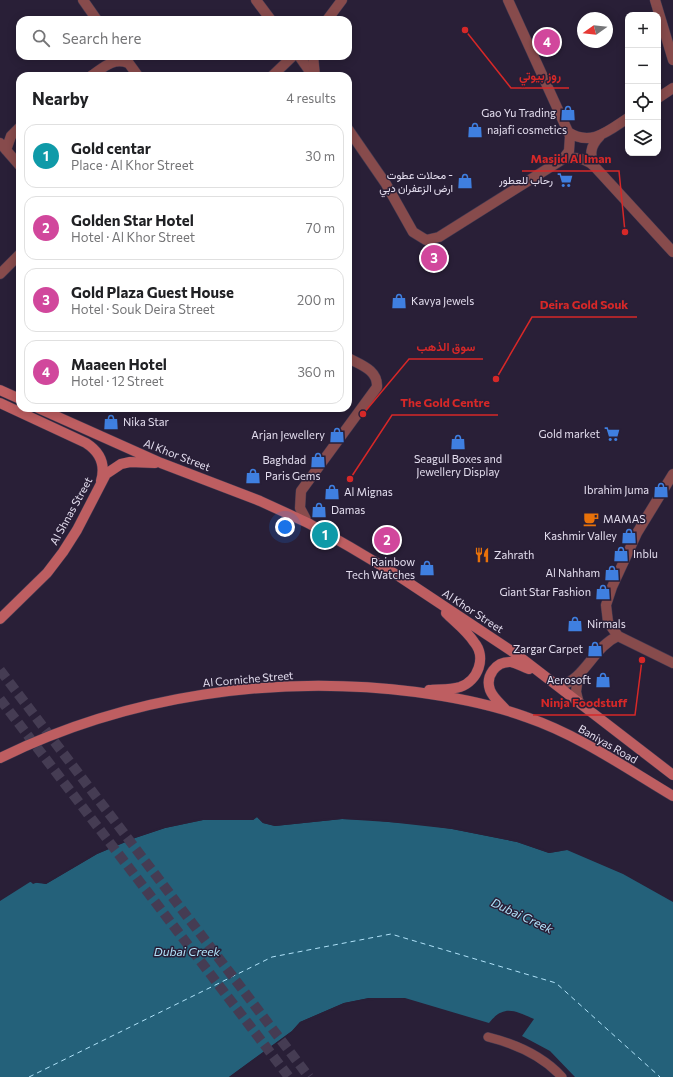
<!DOCTYPE html>
<meta charset="utf-8">
<style>
:root{--surface:#fff;--page:#f6f6f6;--text:#202124;--muted:#757577;--line:#e0e0e0;--accent:#7c3aed}
body{margin:0;font-family:Commissioner,Vazirmatn,sans-serif;background:var(--page);color:var(--text)}
.controls{position:absolute;right:12px;top:12px;display:grid;overflow:hidden;border-radius:8px;box-shadow:0 2px 10px #0003}
.controls button{width:36px;height:36px;display:grid;place-items:center;padding:0;border:0;border-bottom:1px solid var(--line);background:var(--surface);color:var(--text);font:20px sans-serif}
.compass{position:absolute;left:577px;top:12px;width:36px;height:36px;border-radius:50%;background:var(--surface);box-shadow:0 2px 10px #0003;rotate:255deg}
.you{position:absolute;left:285px;top:527px;width:14px;height:14px;margin:-10px;border:3px solid #fff;border-radius:50%;background:#1a73e8;box-shadow:0 0 0 6px #1a73e833}
.badge{display:grid;place-items:center;width:26px;height:26px;border-radius:50%;background:var(--accent);color:#fff;font-size:13px;font-weight:700}
.pin{position:absolute;translate:-50% -50%;border:2px solid #fff;box-shadow:0 1px 4px #0006}
.list{margin:0;padding:0;list-style:none}
h2{display:flex;justify-content:space-between;align-items:center;height:52px;margin:0;padding:0 16px;font-size:17px}
h2 small{font-size:13px;font-weight:400;color:var(--muted)}
.list li{display:grid;grid-template-columns:26px 1fr auto;gap:12px;align-items:center;box-sizing:border-box;height:64px;margin:0 8px 8px;padding:0 8px;border:1px solid var(--line);border-radius:12px}
.list b{display:block;font-size:15px;white-space:nowrap}
.list p{margin:0;font-size:13px;white-space:nowrap;color:var(--muted)}
.list em{font-size:13px;font-style:normal;color:var(--muted)}
.icon{flex:none;width:22px;height:22px;fill:none;stroke:currentColor;stroke-width:2;stroke-linecap:round;stroke-linejoin:round}
.map{position:relative;flex:none;width:673px;height:1077px;overflow:hidden}
.search{position:absolute;background:var(--surface);box-shadow:0 2px 10px #0003;left:16px;top:16px;width:336px;height:44px;display:flex;align-items:center;gap:10px;box-sizing:border-box;padding:0 14px;border-radius:12px;color:var(--muted);font-size:15px}
.panel{position:absolute;background:var(--surface);box-shadow:0 2px 10px #0003;left:16px;top:72px;width:336px;height:340px;border-radius:12px}
.map>svg:first-child{display:block}
.water{fill:#24617a}
.pier{fill:#291f37}
.lines{fill:none;stroke-linecap:round;stroke-linejoin:round}
.ferry{stroke:#b0e2f9;stroke-width:1;stroke-dasharray:5 4;stroke-linecap:butt}
.primary-tunnel{stroke:#453c53;stroke-width:10;stroke-dasharray:10 5;stroke-linecap:butt}
.pedestrian-casing{stroke:#433a51;stroke-width:10}
.minor-casing{stroke:#433a51;stroke-width:11}
.tertiary-casing{stroke:#433a51;stroke-width:11}
.secondary-casing{stroke:#433a51;stroke-width:11}
.pedestrian{stroke:#874b4c;stroke-width:9}
.minor{stroke:#874b4c;stroke-width:10}
.tertiary{stroke:#874b4c;stroke-width:10}
.secondary{stroke:#be5e61;stroke-width:10}
.labels{text-anchor:middle;stroke-width:3;stroke-linejoin:round;paint-order:stroke}
.poi-label{font-size:11px;fill:#e4deef;stroke:#291f37;text-anchor:end}
.street-label{font-size:11px;fill:#e4deef;stroke:#291f37}
.water-label{font-size:12px;font-style:italic;fill:#b0e2f9;stroke:#291f37}
.leader{fill:none;stroke:#d62828;stroke-width:1.5}
.callout-dot{fill:#d62828;stroke:#291f37;stroke-width:1.5}
.callout-label{font-size:12px;text-anchor:middle;font-weight:bold;fill:#d62828;stroke:#291f37;stroke-width:3;stroke-linejoin:round;paint-order:stroke}
</style>
<div class="map">
<svg width="673" height="1077" viewBox="0 0 673 1077">
<rect width="100%" height="100%" fill="#291f37"/>
<path class="water" d="M257 817 263 823 275 826 342 819 419 824 452 829 517 842 549 853 567 850 623 874 673 902V1077H575L550 1051 522 1036 534 1019C515 1011 504 1004 489 1023L405 998H369L344 1003 300 1022 292 1031 229 1077H0V901L30 882 46 884 97 854 135 838 165 828 203 820H253Z"/>
<path class="pier" d="M258 815 264 821 275 824 342 817 419 822 452 827 517 840 549 851 567 850 549 853 517 842 452 829 371 820 342 819 275 826 263 823 257 817 253 820H203L165 828 135 838 97 854 46 884 38 882 33 884 29 880 46 882 97 852 134 836 164 826 203 818H252Z
M369 998H405L359 1001 345 1005 301 1024 293 1032 232 1077H229L292 1031 300 1022 344 1003Z"/>
<g class="lines">
<path class="ferry" d="M29 1077 272 957 391 934 556 983 660 1077"/>
<path class="primary-tunnel" d="M0 670 309 1077
M0 699 289 1077"/>
<defs>
<path id="pedestrian" d="M488 1037C516 1044 542 1055 562 1077"/>
<path id="minor" d="M83 0 97 20
M508 0 570 136 569 151 563 159
M655 0 673 60
M299 56 313 76
M125 58 138 76
M91 76C103 68 113 57 128 63
M658 98 673 88
M348 129 386 184 413 232 426 240 439 237 563 159C576 156 586 158 595 167
M568 132C591 147 608 131 628 118
M600 136C590 146 589 155 595 167L673 252
M0 143 20 166
M6 150 11 136 20 127
M673 474 637 533 612 587 606 605 608 622 618 636 673 663
M308 523 300 508 301 491 377 387C378 370 361 365 348 358
M559 686C585 680 593 647 618 636
M578 700 576 692 578 676"/>
<path id="tertiary" d="M256 0 271 20
M327 20 342 0
M313 56 315 76
M272 76 293 56
M0 274 20 254"/>
<path id="secondary" d="M0 390 20 399
M0 403 86 443C100 452 106 464 101 481
M38 408 161 463 260 501 308 523 350 547 397 575 516 654 673 775
M0 619 47 573 63 552 77 530 106 474 121 464 130 462 155 463
M429 690C438 689 450 690 460 687 478 681 487 657 474 642 467 631 455 622 446 613
M506 710C501 704 493 698 490 690 485 676 496 661 511 662 517 663 523 667 529 669
M0 758C128 695 275 674 416 692 453 697 491 704 526 717 579 735 626 768 673 796"/>
</defs>
<use href="#pedestrian" class="pedestrian-casing"/>
<use href="#minor" class="minor-casing"/>
<use href="#tertiary" class="tertiary-casing"/>
<use href="#secondary" class="secondary-casing"/>
<use href="#pedestrian" class="pedestrian"/>
<use href="#minor" class="minor"/>
<use href="#tertiary" class="tertiary"/>
<use href="#secondary" class="secondary"/>
</g>
<defs>
<symbol id="shop-bare" viewBox="-9 -9 18 18"><path d="M-5-2.5h2.3a2.7 3.5 0 0 1 5.4 0H5L5.5 6h-11ZM-1.5-2.5h3a1.5 2.3 0 0 0-3 0Z" fill="#3f7fe0" stroke="#291f37" stroke-width="2.5" paint-order="stroke"/></symbol>
<symbol id="supermarket-bare" viewBox="-9 -9 18 18"><path d="M-6-5.5h2.5l.6 2H6L4.5 2H-2.5L-4.4-4H-6ZM-1.5 3.2a1.3 1.3 0 1 0 .1 0ZM3 3.2a1.3 1.3 0 1 0 .1 0Z" fill="#3f7fe0" stroke="#291f37" stroke-width="2.5" paint-order="stroke"/></symbol>
<symbol id="cafe-bare" viewBox="-9 -9 18 18"><path d="M-5.5-4.5H6V0H3Q3 3.5 0 3.5H-2.5Q-5.5 3.5-5.5 0ZM3-3.2v2h1.7v-2ZM-6 4.5H4V6H-6Z" fill="#e8710a" stroke="#291f37" stroke-width="2.5" paint-order="stroke"/></symbol>
<symbol id="restaurant-bare" viewBox="-9 -9 18 18"><path d="M-5-6h1v4h1v-4h1v4h1v-4h1v5L-1.5 .5V6h-2V.5L-5-1ZM5-6V6H3V1.5H1.5Q1.5-4 5-6Z" fill="#e8710a" stroke="#291f37" stroke-width="2.5" paint-order="stroke"/></symbol>
</defs>
<g fill-rule="evenodd">
<use href="#shop-bare" x="557" y="102" width="22" height="22"/>
<use href="#shop-bare" x="464" y="119" width="22" height="22"/>
<use href="#supermarket-bare" x="554" y="169" width="22" height="22"/>
<use href="#shop-bare" x="454" y="170" width="22" height="22"/>
<use href="#shop-bare" x="388" y="290" width="22" height="22"/>
<use href="#shop-bare" x="100" y="411" width="22" height="22"/>
<use href="#supermarket-bare" x="601" y="423" width="22" height="22"/>
<use href="#shop-bare" x="326" y="424" width="22" height="22"/>
<use href="#shop-bare" x="447" y="431" width="22" height="22"/>
<use href="#shop-bare" x="307" y="449" width="22" height="22"/>
<use href="#shop-bare" x="242" y="465" width="22" height="22"/>
<use href="#shop-bare" x="650" y="479" width="22" height="22"/>
<use href="#shop-bare" x="321" y="481" width="22" height="22"/>
<use href="#shop-bare" x="308" y="499" width="22" height="22"/>
<use href="#cafe-bare" x="580" y="508" width="22" height="22"/>
<use href="#shop-bare" x="618" y="525" width="22" height="22"/>
<use href="#shop-bare" x="610" y="543" width="22" height="22"/>
<use href="#restaurant-bare" x="471" y="544" width="22" height="22"/>
<use href="#shop-bare" x="416" y="557" width="22" height="22"/>
<use href="#shop-bare" x="601" y="562" width="22" height="22"/>
<use href="#shop-bare" x="592" y="581" width="22" height="22"/>
<use href="#shop-bare" x="564" y="613" width="22" height="22"/>
<use href="#shop-bare" x="584" y="638" width="22" height="22"/>
<use href="#shop-bare" x="592" y="669" width="22" height="22"/>
</g>
<g class="labels">
<g class="poi-label">
<text x="556" y="117">Gao Yu Trading</text>
<text x="487" y="134" text-anchor="start">najafi cosmetics</text>
<text x="453" y="179">محلات عطوت -<tspan x="453" dy="13">ارض الزعفران دبي</tspan></text>
<text x="553" y="184">رحاب للعطور</text>
<text x="411" y="305" text-anchor="start">Kavya Jewels</text>
<text x="123" y="426" text-anchor="start">Nika Star</text>
<text x="600" y="438">Gold market</text>
<text x="325" y="439">Arjan Jewellery</text>
<text x="458" y="463" text-anchor="middle">Seagull Boxes and<tspan x="458" dy="13">Jewellery Display</tspan></text>
<text x="306" y="464">Baghdad</text>
<text x="265" y="480" text-anchor="start">Paris Gems</text>
<text x="649" y="494">Ibrahim Juma</text>
<text x="344" y="496" text-anchor="start">Al Mignas</text>
<text x="331" y="514" text-anchor="start">Damas</text>
<text x="603" y="523" text-anchor="start">MAMAS</text>
<text x="617" y="540">Kashmir Valley</text>
<text x="633" y="558" text-anchor="start">Inblu</text>
<text x="494" y="559" text-anchor="start">Zahrath</text>
<text x="415" y="566">Rainbow<tspan x="415" dy="13">Tech Watches</tspan></text>
<text x="600" y="577">Al Nahham</text>
<text x="591" y="596">Giant Star Fashion</text>
<text x="587" y="628" text-anchor="start">Nirmals</text>
<text x="583" y="653">Zargar Carpet</text>
<text x="591" y="684">Aerosoft</text>
</g>
<g class="street-label">
<text transform="translate(177 455) rotate(21)" y="4">Al Khor Street</text>
<text transform="translate(71 511) rotate(-61)" y="4">Al Shnas Street</text>
<text transform="translate(473 611) rotate(33)" y="4">Al Khor Street</text>
<text transform="translate(248 679) rotate(-5)" y="4">Al Corniche Street</text>
<text transform="translate(608 744) rotate(30)" y="4">Baniyas Road</text>
</g>
<g class="water-label">
<text transform="translate(522 916) rotate(25)" y="4">Dubai Creek</text>
<text x="187" y="956">Dubai Creek</text>
</g>
</g>
<path class="leader" d="M465 30L511 88H569M625 232L619 171H522M496 379L532 317H637M363 414L409 359H483M350 479L392 415H498M642 660L635 715H533"/>
<g class="callout-dot">
<circle cx="465" cy="30" r="4"/>
<circle cx="625" cy="232" r="4"/>
<circle cx="496" cy="379" r="4"/>
<circle cx="363" cy="414" r="4"/>
<circle cx="350" cy="479" r="4"/>
<circle cx="642" cy="660" r="4"/>
</g>
<g class="callout-label">
<text x="540" y="80">روز بيوتي</text>
<text x="571" y="163">Masjid Al Iman</text>
<text x="584" y="309">Deira Gold Souk</text>
<text x="446" y="351">سوق الذهب</text>
<text x="445" y="407">The Gold Centre</text>
<text x="584" y="707">Ninja Foodstuff</text>
</g>
</svg>
<div class="controls">
<button>+</button>
<button>−</button>
<button><svg class="icon" aria-label="locate" viewBox="0 0 24 24"><circle cx="12" cy="12" r="6"/><path d="M12 2v4M12 18v4M2 12h4M18 12h4"/></svg></button>
<button><svg class="icon" aria-label="layers" viewBox="0 0 24 24"><path d="M12 4l9 5-9 5-9-5zM3 14l9 5 9-5"/></svg></button>
</div>
<svg class="compass" viewBox="-18 -18 36 36"><path d="M0-13l5 13h-10z" fill="#e53935"/><path d="M0 13l5-13h-10z" fill="#757577"/></svg>
<div class="you"></div>
<div class="pin badge" style="left:325px;top:535px;background:#0f9aa8">1</div>
<div class="pin badge" style="left:387px;top:540px;background:#d1479c">2</div>
<div class="pin badge" style="left:434px;top:258px;background:#d1479c">3</div>
<div class="pin badge" style="left:547px;top:42px;background:#d1479c">4</div>
<div class="search"><svg class="icon" aria-label="search" viewBox="0 0 24 24"><circle cx="10" cy="10" r="6"/><path d="M15 15l6 6"/></svg>Search here</div>
<section class="panel">
<h2>Nearby<small>4 results</small></h2>
<ul class="list">
<li><span class="badge" style="background:#0f9aa8">1</span><div><b>Gold centar</b><p>Place · Al Khor Street</p></div><em>30 m</em></li>
<li><span class="badge" style="background:#d1479c">2</span><div><b>Golden Star Hotel</b><p>Hotel · Al Khor Street</p></div><em>70 m</em></li>
<li><span class="badge" style="background:#d1479c">3</span><div><b>Gold Plaza Guest House</b><p>Hotel · Souk Deira Street</p></div><em>200 m</em></li>
<li><span class="badge" style="background:#d1479c">4</span><div><b>Maaeen Hotel</b><p>Hotel · 12 Street</p></div><em>360 m</em></li>
</ul>
</section>
</div>
